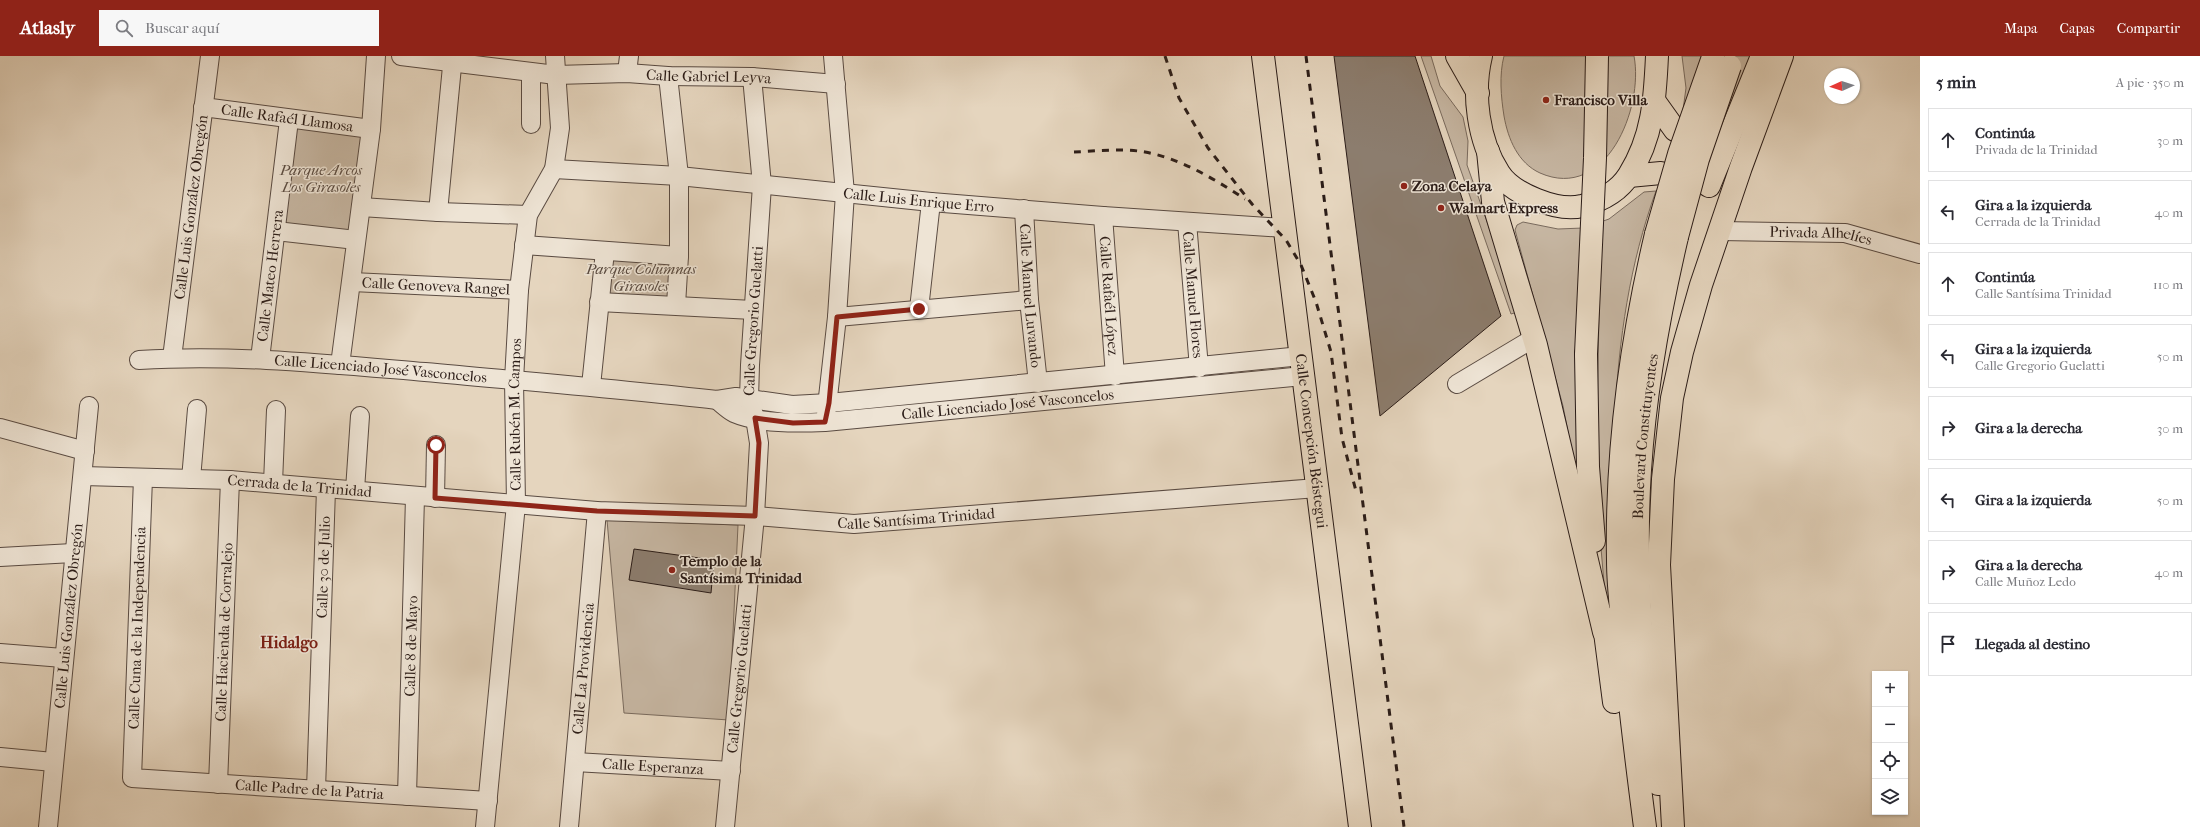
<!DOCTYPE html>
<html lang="es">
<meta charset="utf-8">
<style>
:root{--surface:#fff;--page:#f7f7f7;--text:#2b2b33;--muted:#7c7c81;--line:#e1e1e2;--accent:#8f2418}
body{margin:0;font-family:"IM FELL French Canon",serif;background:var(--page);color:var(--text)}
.controls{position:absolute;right:12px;bottom:12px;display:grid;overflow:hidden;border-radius:0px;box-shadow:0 1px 3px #0004}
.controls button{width:36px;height:36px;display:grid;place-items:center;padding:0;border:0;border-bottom:1px solid var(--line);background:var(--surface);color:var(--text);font:20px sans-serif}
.compass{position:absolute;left:1824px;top:12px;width:36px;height:36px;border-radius:50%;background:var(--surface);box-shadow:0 1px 3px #0004;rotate:267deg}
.stop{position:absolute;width:12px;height:12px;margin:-9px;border:3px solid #8f2418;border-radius:50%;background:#fff}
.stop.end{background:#8f2418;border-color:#fff;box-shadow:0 1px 4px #0008}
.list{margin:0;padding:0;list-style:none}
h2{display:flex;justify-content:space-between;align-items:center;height:52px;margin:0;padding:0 16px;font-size:17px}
h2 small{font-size:13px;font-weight:400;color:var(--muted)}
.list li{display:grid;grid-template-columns:26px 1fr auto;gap:12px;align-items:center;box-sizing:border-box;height:64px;margin:0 8px 8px;padding:0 8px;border:1px solid var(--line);border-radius:0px}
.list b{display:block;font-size:15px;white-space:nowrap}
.list p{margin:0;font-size:13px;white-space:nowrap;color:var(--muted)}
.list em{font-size:13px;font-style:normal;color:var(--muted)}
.icon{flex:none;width:22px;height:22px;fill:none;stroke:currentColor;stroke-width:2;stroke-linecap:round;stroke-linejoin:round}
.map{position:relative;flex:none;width:1920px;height:771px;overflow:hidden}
header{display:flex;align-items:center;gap:24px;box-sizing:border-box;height:56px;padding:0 20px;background:var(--accent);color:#fff}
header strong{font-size:19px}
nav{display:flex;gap:22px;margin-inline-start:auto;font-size:14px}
.search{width:280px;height:36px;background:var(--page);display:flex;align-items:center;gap:10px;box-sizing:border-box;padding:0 14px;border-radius:0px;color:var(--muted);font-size:15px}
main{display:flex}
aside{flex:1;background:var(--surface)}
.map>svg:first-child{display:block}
.green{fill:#c6b6a2;stroke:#796a5d}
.building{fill:#8c7d6e;stroke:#2c1d18}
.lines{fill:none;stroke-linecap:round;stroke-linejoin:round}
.minor-casing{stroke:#5a4b42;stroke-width:20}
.major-casing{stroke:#2c1d18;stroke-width:24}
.highway-casing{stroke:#2c1d18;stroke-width:24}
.minor{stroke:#eee4d5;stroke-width:18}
.major{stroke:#e5d5be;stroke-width:22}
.highway{stroke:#e5d5be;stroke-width:22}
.rail{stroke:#2c1d18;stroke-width:3;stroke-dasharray:7 7;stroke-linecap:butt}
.highway-bridge-casing{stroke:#2c1d18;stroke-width:24;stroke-linecap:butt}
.highway-bridge{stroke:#e5d5be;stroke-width:22}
.route{stroke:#8f2418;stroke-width:5}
.poi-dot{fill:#8f2418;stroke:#eee4d5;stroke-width:1.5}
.labels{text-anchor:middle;stroke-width:3;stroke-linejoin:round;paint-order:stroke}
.street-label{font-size:15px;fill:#2c1d18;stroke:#eee4d5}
.poi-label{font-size:15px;font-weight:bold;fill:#2c1d18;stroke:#eee4d5;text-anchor:start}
.park-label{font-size:15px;font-style:italic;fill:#5a4b41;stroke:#eee4d5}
.quarter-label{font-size:17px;font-weight:bold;fill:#7a1f14;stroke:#eee4d5}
</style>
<header>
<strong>Atlasly</strong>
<div class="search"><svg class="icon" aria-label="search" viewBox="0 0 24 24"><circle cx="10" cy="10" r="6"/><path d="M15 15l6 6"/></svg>Buscar aquí</div>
<nav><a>Mapa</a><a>Capas</a><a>Compartir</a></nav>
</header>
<main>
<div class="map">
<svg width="1920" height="771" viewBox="0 0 1920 771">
<rect width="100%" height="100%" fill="#e5d5be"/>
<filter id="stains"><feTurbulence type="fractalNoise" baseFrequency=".005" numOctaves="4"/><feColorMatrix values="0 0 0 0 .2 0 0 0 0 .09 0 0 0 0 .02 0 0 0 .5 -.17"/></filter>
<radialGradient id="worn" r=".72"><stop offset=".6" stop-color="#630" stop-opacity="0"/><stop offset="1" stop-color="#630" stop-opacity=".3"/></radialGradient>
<path class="green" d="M1421 0H1431L1440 30 1463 61 1468 85 1467 109 1497 194 1521 255 1511 258Z
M1504 0H1634C1644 52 1606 146 1540 117 1518 107 1508 83 1504 60 1501 41 1499 19 1504 0Z
M1682 0H1752L1725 72 1683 54 1686 32Z
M292 65 364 76 351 180 278 172Z
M1656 135C1603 281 1613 438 1615 590L1604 527 1596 434 1599 256 1581 443 1563 350 1515 174 1517 169 1523 166 1558 173 1583 172 1609 163 1644 136Z
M609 198 677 203 675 244 601 241Z
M607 464 738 469 729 664 624 657Z"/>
<path class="building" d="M1334 0H1415L1501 260 1380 360Z
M634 493 714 504 711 537 629 524Z"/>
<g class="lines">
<defs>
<g id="minor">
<path id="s1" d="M401 0 556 19 627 17 668 20 752 21 836 28"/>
<path d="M627 17 629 0"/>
<path d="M668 20 679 120V200L676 249"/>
<path id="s2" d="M203 51 371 73"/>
<path d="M531 68V17"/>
<path id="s3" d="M554 113 679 120 931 146 1103 160 1284 172"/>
<path d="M361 151 438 156 528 159"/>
<path id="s4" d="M1024 153 1029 244 1038 327"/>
<path d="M438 156 453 0"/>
<path id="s5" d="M1103 160 1115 320"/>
<path id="s6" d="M1187 166 1199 312"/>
<path d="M276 175 356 184"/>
<path id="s7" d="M1720 175 1845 177 1920 198"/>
<path d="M524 189 679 200"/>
<path id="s8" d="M352 226 519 234"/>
<path d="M599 246 753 254"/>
<path d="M919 253 931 146"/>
<path d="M837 261 1029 244"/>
<path id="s9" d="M172 302 210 0"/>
<path id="s10" d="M260 303 289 64"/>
<path id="s11" d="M139 304C234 298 330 308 425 316 522 325 619 333 717 344L736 341 792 349 829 347 1301 300"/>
<path d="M340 309 371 73 376 0"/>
<path d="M1457 328 1534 282"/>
<path d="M591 330 605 195"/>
<path id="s12" d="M717 344C722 348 728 354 734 357 759 368 798 367 825 366L1303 320"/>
<path d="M826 359 837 261 845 137 833 0"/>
<path d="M0 372 85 395"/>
<path id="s13" d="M83 420 230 424 597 455 755 460 854 468 1317 432"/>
<path id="s14" d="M143 422 132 722 488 745"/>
<path d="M191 423 197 353"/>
<path d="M273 427 276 354"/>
<path d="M355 434 360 360"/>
<path d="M435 442 436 389"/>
<path d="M0 501 73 497"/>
<path d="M0 597 63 602"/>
<path d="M0 701 53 706"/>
<path id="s15" d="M575 706 731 715"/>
<path id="s16" d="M218 728 230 424"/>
<path id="s17" d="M316 734 326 433"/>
<path id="s18" d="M407 740 415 441"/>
<path id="s19" d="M48 771 89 350"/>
<path id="s20" d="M485 771 516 448 514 324 519 234 528 159 554 113 560 72 555 0"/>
<path id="s21" d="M569 771 597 455"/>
<path id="s22" d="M725 771 755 460 759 387 755 362 749 343 750 309 762 129 752 21"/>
</g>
<g id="major">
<path id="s23" d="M1263 0 1360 771"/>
<path d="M1457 0 1478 37"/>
<path d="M1481 0C1472 37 1478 85 1499 117 1512 138 1558 156 1582 150 1600 145 1619 135 1629 119 1653 81 1655 43 1657 0"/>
</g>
<g id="highway">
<path d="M1655 46 1675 74 1702 89"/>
<path d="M1488 95 1493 146 1536 289 1604 576"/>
<path d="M1629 120 1661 117 1690 125"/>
<path d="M1709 130 1762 0"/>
<path d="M1586 298 1588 411 1594 485"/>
<path d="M1603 561 1614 646"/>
<path id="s24" d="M1658 728C1644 625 1633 519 1640 414 1645 335 1659 258 1677 181"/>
<path d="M1645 771C1636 702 1627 633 1622 564 1620 544 1618 524 1618 504 1616 394 1631 284 1656 178"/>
<path d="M1673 771 1659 509 1663 423 1672 342 1682 296 1701 229 1741 111 1782 0"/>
</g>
</defs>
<use href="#minor" class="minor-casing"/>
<use href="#major" class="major-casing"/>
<use href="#highway" class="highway-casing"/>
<use href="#minor" class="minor"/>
<use href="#major" class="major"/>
<use href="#highway" class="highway"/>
<path class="rail" d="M1165 0 1179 42 1208 92 1252 148 1286 184 1301 209 1316 246 1331 296 1342 382 1357 439
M1306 0 1404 771
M1074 96C1096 95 1123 92 1145 96 1182 103 1214 123 1245 143"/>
<defs>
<path id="highway-bridge" d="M1656 178 1679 98 1713 1
M1677 181 1698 103 1730 10
M1586 298 1595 102 1597 0"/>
</defs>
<use href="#highway-bridge" class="highway-bridge-casing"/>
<use href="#highway-bridge" class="highway-bridge"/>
</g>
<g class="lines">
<path class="route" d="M436 389 435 442 597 455 755 460 759 387 755 362 793 367 825 366 829 347 837 261 919 253"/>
</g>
<g class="poi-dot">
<circle cx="1546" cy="44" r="4"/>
<circle cx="1404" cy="130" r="4"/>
<circle cx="1441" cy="152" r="4"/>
<circle cx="672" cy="514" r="4"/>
</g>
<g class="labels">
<g class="street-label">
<text dy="5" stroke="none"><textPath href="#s1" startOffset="309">Calle Gabriel Leyva</textPath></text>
<text dy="5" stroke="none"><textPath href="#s2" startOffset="85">Calle Rafaél Llamosa</textPath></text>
<text dy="5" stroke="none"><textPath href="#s3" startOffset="366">Calle Luis Enrique Erro</textPath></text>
<text dy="5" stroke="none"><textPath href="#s9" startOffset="152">Calle Luis González Obregón</textPath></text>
<text dy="5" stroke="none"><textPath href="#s7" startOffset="101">Privada Alhelíes</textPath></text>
<text dy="5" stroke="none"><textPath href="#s10" startOffset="84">Calle Mateo Herrera</textPath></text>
<text dy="5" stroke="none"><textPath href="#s8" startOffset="84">Calle Genoveva Rangel</textPath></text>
<text dy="5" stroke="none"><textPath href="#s6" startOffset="73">Calle Manuel Flores</textPath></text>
<text dy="5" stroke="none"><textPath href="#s4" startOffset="87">Calle Manuel Luvando</textPath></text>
<text dy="5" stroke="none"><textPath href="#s5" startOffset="80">Calle Rafaél López</textPath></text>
<text dy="5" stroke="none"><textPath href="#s22" startOffset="509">Calle Gregorio Guelatti</textPath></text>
<text dy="5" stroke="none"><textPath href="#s11" startOffset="242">Calle Licenciado José Vasconcelos</textPath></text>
<text dy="5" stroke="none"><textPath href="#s12" startOffset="297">Calle Licenciado José Vasconcelos</textPath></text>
<text dy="5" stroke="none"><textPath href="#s20" startOffset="414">Calle Rubén M. Campos</textPath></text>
<text dy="5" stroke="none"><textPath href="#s24" startOffset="349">Boulevard Constituyentes</textPath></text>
<text dy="5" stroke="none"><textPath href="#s23" startOffset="388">Calle Concepción Béistegui</textPath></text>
<text dy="5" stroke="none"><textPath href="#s13" startOffset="217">Cerrada de la Trinidad</textPath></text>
<text dy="5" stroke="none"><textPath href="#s13" startOffset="835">Calle Santísima Trinidad</textPath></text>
<text dy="5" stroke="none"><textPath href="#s17" startOffset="223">Calle 30 de Julio</textPath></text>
<text dy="5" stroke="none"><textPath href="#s19" startOffset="212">Calle Luis González Obregón</textPath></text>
<text transform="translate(137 572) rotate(-88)" y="5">Calle Cuna de la Independencia</text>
<text dy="5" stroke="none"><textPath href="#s16" startOffset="152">Calle Hacienda de Corralejo</textPath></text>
<text dy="5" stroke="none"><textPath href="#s18" startOffset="150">Calle 8 de Mayo</textPath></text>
<text dy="5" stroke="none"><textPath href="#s21" startOffset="159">Calle La Providencia</textPath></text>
<text dy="5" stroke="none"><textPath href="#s22" startOffset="149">Calle Gregorio Guelatti</textPath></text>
<text dy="5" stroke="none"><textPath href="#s15" startOffset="78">Calle Esperanza</textPath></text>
<text dy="5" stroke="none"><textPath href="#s14" startOffset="478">Calle Padre de la Patria</textPath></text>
</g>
<g class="poi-label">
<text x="1554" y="49">Francisco Villa</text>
<text x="1412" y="135">Zona Celaya</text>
<text x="1449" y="157">Walmart Express</text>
<text x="680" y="510">Templo de la<tspan x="680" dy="17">Santísima Trinidad</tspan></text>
</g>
<g class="park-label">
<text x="321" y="119">Parque Arcos<tspan x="321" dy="17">Los Girasoles</tspan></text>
<text x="641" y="218">Parque Columnas<tspan x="641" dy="17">Girasoles</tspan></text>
</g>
<g class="quarter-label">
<text x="289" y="592">Hidalgo</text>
</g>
</g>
<rect width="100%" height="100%" filter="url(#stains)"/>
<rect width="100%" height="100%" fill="url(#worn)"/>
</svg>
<div class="controls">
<button>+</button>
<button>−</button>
<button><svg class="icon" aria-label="locate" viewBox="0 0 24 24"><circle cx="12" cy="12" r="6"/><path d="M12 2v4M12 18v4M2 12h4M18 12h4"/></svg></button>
<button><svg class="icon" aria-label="layers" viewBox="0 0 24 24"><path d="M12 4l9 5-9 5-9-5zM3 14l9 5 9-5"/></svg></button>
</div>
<svg class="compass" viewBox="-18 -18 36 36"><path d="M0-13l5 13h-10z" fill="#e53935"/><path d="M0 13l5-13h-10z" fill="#7c7c81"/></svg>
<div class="stop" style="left:436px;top:389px"></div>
<div class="stop end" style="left:919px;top:253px"></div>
</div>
<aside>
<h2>5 min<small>A pie · 350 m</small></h2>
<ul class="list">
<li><svg class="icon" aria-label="ahead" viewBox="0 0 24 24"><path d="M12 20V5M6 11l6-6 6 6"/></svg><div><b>Continúa</b><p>Privada de la Trinidad</p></div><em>30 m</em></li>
<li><svg class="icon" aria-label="left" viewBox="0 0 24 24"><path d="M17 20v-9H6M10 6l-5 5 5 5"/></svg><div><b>Gira a la izquierda</b><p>Cerrada de la Trinidad</p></div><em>40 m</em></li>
<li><svg class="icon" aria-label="ahead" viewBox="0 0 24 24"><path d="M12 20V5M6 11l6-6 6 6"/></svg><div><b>Continúa</b><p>Calle Santísima Trinidad</p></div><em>110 m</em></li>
<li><svg class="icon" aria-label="left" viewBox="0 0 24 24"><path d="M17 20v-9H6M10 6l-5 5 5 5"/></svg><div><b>Gira a la izquierda</b><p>Calle Gregorio Guelatti</p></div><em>50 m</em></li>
<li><svg class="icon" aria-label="right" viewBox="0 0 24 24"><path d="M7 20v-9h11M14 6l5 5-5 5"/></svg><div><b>Gira a la derecha</b></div><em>30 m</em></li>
<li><svg class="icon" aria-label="left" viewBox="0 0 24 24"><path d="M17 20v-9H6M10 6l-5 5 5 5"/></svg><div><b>Gira a la izquierda</b></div><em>50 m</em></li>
<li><svg class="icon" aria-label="right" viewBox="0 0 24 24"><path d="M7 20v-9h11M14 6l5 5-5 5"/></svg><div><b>Gira a la derecha</b><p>Calle Muñoz Ledo</p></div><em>40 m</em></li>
<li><svg class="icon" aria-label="arrive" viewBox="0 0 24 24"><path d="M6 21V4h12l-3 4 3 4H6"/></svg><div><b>Llegada al destino</b></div></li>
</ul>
</aside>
</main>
